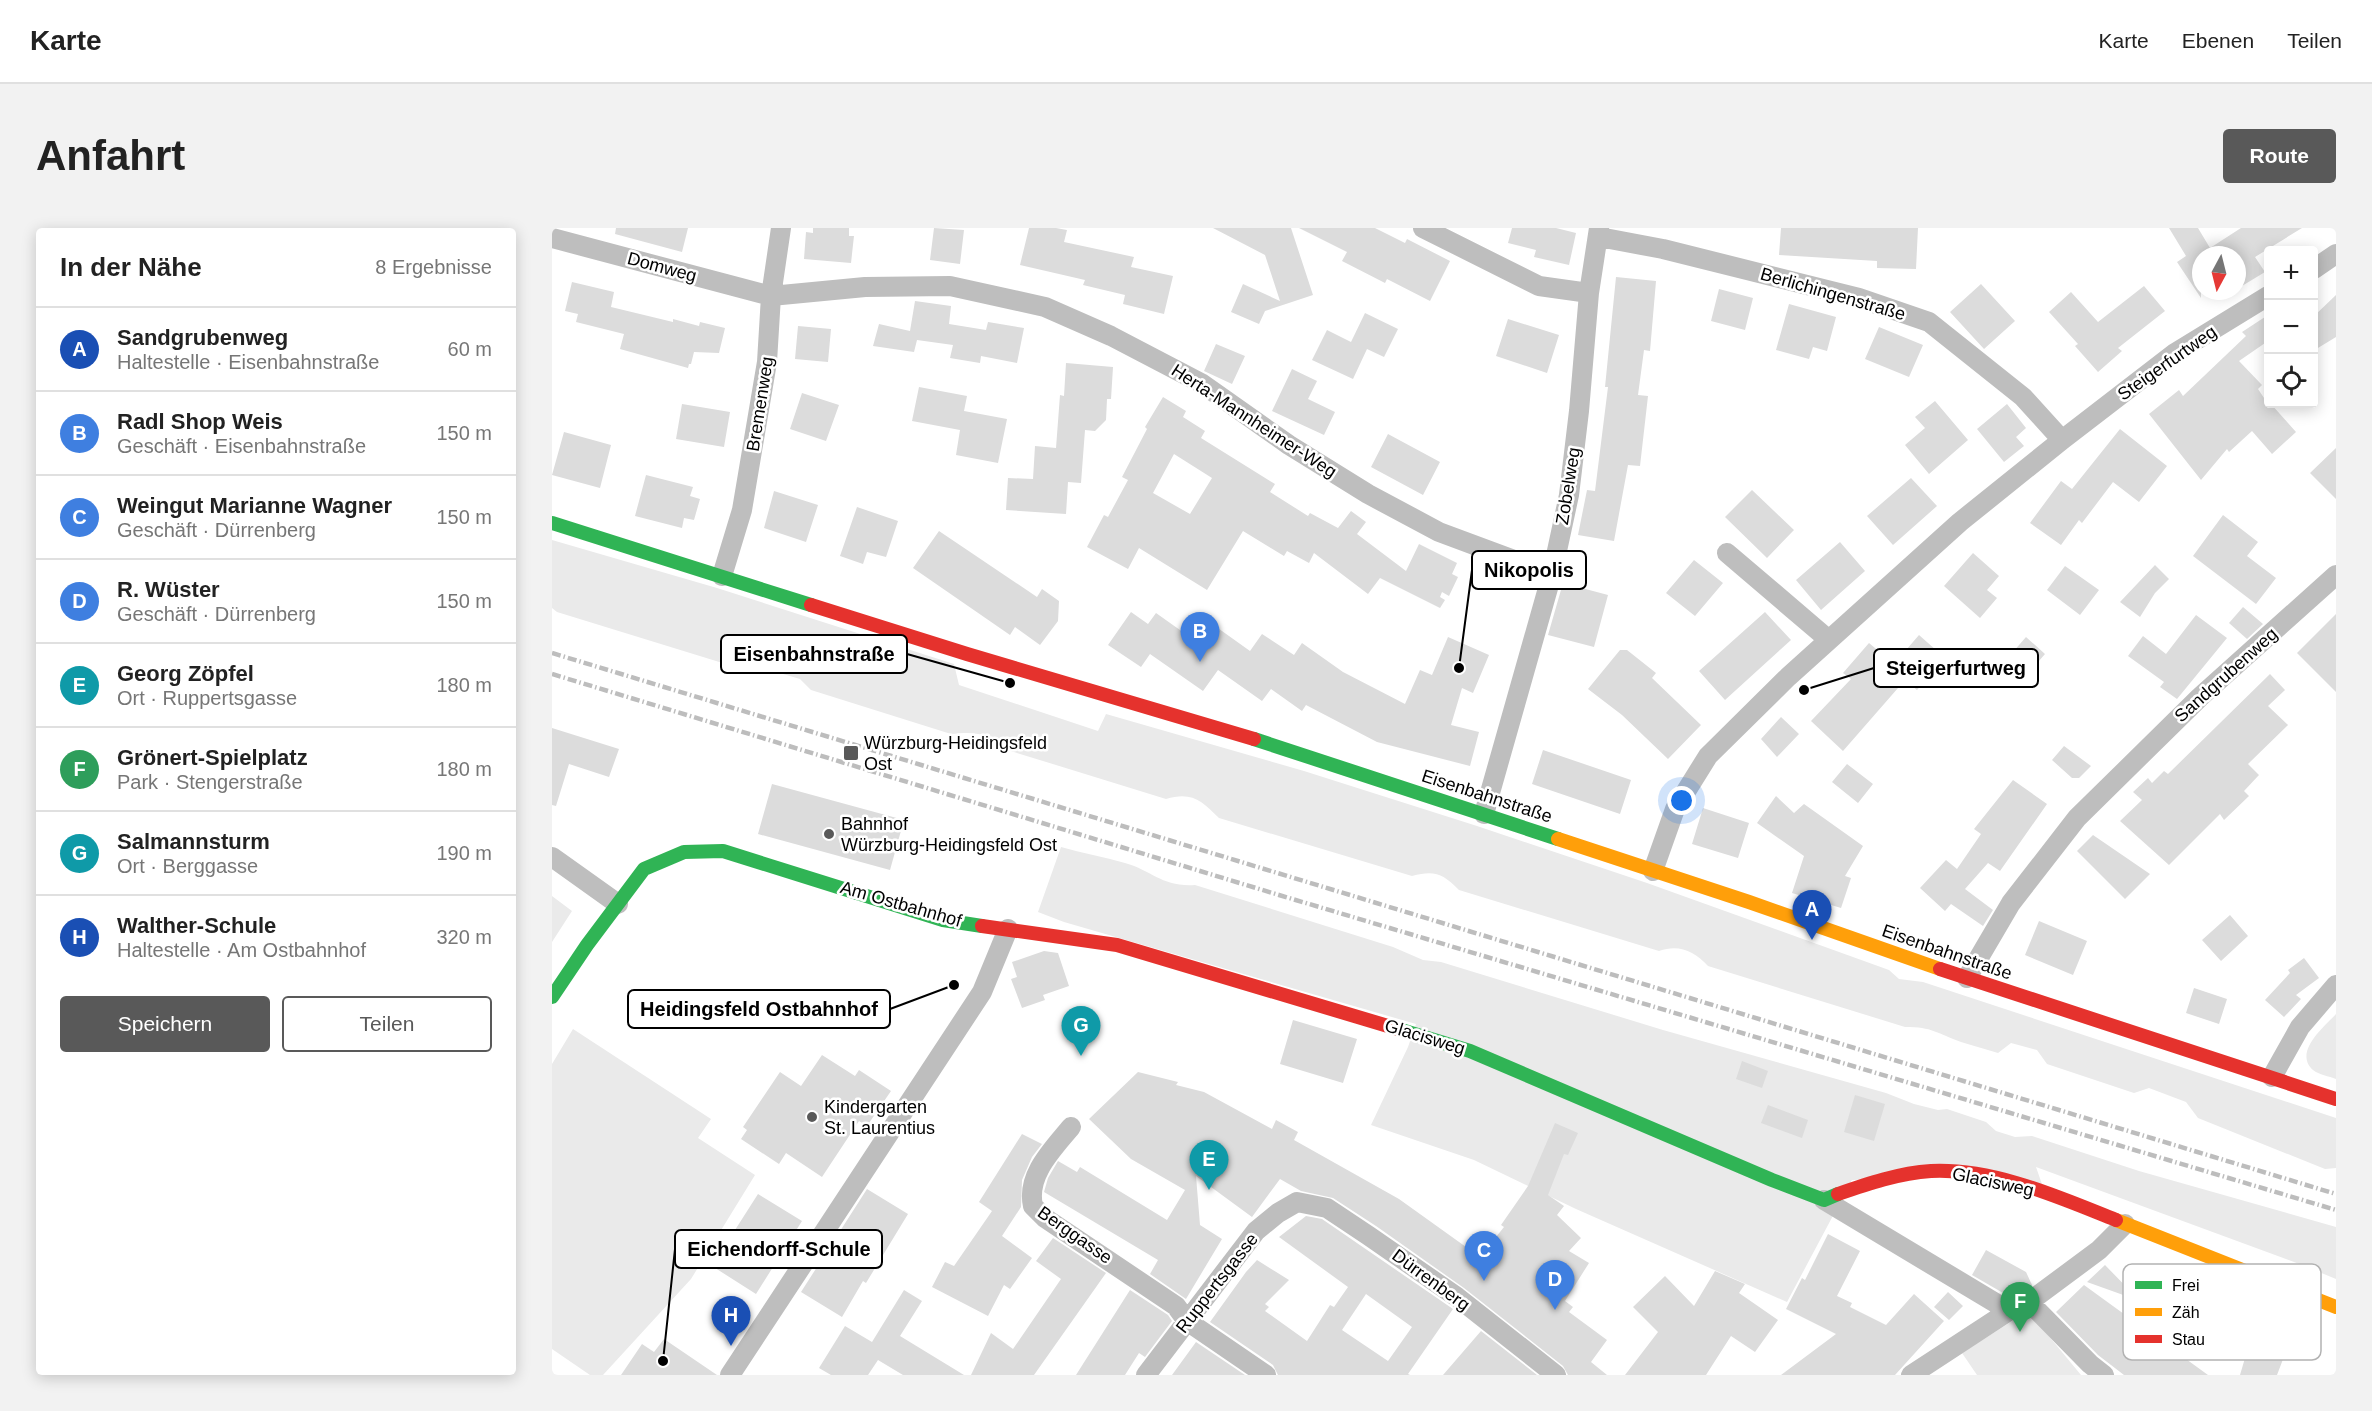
<!DOCTYPE html>
<html lang="de">
<meta charset="utf-8">
<style>
:root{--surface:#fff;--page:#f2f2f2;--text:#222;--muted:#767676;--line:#e0e0e0;--accent:#595959}
body{margin:0;font-family:Arial,sans-serif;background:var(--page);color:var(--text)}
.controls{position:absolute;right:18px;top:18px;display:grid;overflow:hidden;border-radius:6px;box-shadow:0 3px 15px #0003}
.controls button{width:54px;height:54px;display:grid;place-items:center;padding:0;border:0;border-bottom:2px solid var(--line);background:var(--surface);color:var(--text);font:30px sans-serif}
.compass{position:absolute;left:1640px;top:18px;width:54px;height:54px;border-radius:50%;background:var(--surface);box-shadow:0 3px 15px #0003;rotate:187deg}
.you{position:absolute;left:1130px;top:573px;width:21px;height:21px;margin:-15px;border:4px solid #fff;border-radius:50%;background:#1a73e8;box-shadow:0 0 0 9px #1a73e833}
.badge{display:grid;place-items:center;width:39px;height:39px;border-radius:50%;background:var(--accent);color:#fff;font-size:20px;font-weight:700}
.pin{position:absolute;translate:-50% -50px;filter:drop-shadow(0 2px 3px #0008)}
.pin::after{content:'';position:absolute;top:32px;width:21px;height:18px;background:inherit;clip-path:polygon(0 0,100% 0,50% 100%)}
.list{margin:0;padding:0;list-style:none}
h2{display:flex;justify-content:space-between;align-items:center;height:78px;margin:0;padding:0 24px;font-size:26px}
h2 small{font-size:20px;font-weight:400;color:var(--muted)}
.list li{display:grid;grid-template-columns:39px 1fr auto;gap:18px;align-items:center;box-sizing:border-box;height:84px;padding:0 24px;border-top:2px solid var(--line)}
.list b{display:block;font-size:22px;white-space:nowrap}
.list p{margin:0;font-size:20px;white-space:nowrap;color:var(--muted)}
.list em{font-size:20px;font-style:normal;color:var(--muted)}
.actions{display:flex;gap:12px;padding:18px 24px}
.actions a{flex:1;padding:14px 0;border:2px solid var(--accent);border-radius:6px;text-align:center;font-size:21px;color:var(--accent)}
.actions .main{background:var(--accent);color:#fff}
.icon{flex:none;width:33px;height:33px;fill:none;stroke:currentColor;stroke-width:2;stroke-linecap:round;stroke-linejoin:round}
.map{position:relative;flex:none;width:1784px;height:1147px;overflow:hidden;border-radius:6px}
header{display:flex;align-items:center;gap:36px;box-sizing:border-box;height:84px;padding:0 30px;background:var(--surface);border-bottom:2px solid var(--line)}
header strong{font-size:28px}
nav{display:flex;gap:33px;margin-inline-start:auto;font-size:21px}
.intro{display:flex;align-items:center;justify-content:space-between;box-sizing:border-box;height:144px;padding:0 36px}
h1{margin:0;font-size:42px}
.button{padding:15px 27px;border-radius:6px;background:var(--accent);color:#fff;font-size:21px;font-weight:700}
main{display:flex;gap:36px;padding:0 36px}
aside{flex:1;background:var(--surface);border-radius:6px;box-shadow:0 3px 15px #0003}
.map>svg:first-child{display:block}
.green{fill:#eaeaea}
.building{fill:#dcdcdc;fill-rule:evenodd}
.lines{fill:none;stroke-linecap:round;stroke-linejoin:round}
.street{stroke:#bebebe;stroke-width:20}
.fast{stroke:#30b455;stroke-width:14}
.slow{stroke:#ff9f0a;stroke-width:14}
.jam{stroke:#e5322d;stroke-width:14}
.rail{stroke:#bdbdbd;stroke-width:4.5;stroke-dasharray:9 3 1.5 3;stroke-linecap:butt}
.poi-dot{fill:#595959;stroke:#fff;stroke-width:2}
.labels{text-anchor:middle;stroke-width:5;stroke-linejoin:round;paint-order:stroke}
.street-label{font-size:18px;fill:#000;stroke:#fff}
.poi-label{font-size:18px;fill:#000;stroke:#fff;text-anchor:start}
.key{fill:#fff;stroke:#b2b2b2;stroke-width:1.5}
.key-label{font-size:16px;fill:#000}
.leader{fill:none;stroke:#000;stroke-width:2}
.callout-dot{fill:#000;stroke:#fff;stroke-width:2}
.callout{fill:#fff;stroke:#000;stroke-width:2}
.callout-label{font-size:20px;text-anchor:middle;font-weight:bold;fill:#000}
</style>
<header>
<strong>Karte</strong>
<nav><a>Karte</a><a>Ebenen</a><a>Teilen</a></nav>
</header>
<div class="intro"><h1>Anfahrt</h1><a class="button">Route</a></div>
<main>
<aside>
<h2>In der Nähe<small>8 Ergebnisse</small></h2>
<ul class="list">
<li><span class="badge" style="background:#1a4fb4">A</span><div><b>Sandgrubenweg</b><p>Haltestelle · Eisenbahnstraße</p></div><em>60 m</em></li>
<li><span class="badge" style="background:#3f7fe0">B</span><div><b>Radl Shop Weis</b><p>Geschäft · Eisenbahnstraße</p></div><em>150 m</em></li>
<li><span class="badge" style="background:#3f7fe0">C</span><div><b>Weingut Marianne Wagner</b><p>Geschäft · Dürrenberg</p></div><em>150 m</em></li>
<li><span class="badge" style="background:#3f7fe0">D</span><div><b>R. Wüster</b><p>Geschäft · Dürrenberg</p></div><em>150 m</em></li>
<li><span class="badge" style="background:#0f9aa8">E</span><div><b>Georg Zöpfel</b><p>Ort · Ruppertsgasse</p></div><em>180 m</em></li>
<li><span class="badge" style="background:#2e9e5b">F</span><div><b>Grönert-Spielplatz</b><p>Park · Stengerstraße</p></div><em>180 m</em></li>
<li><span class="badge" style="background:#0f9aa8">G</span><div><b>Salmannsturm</b><p>Ort · Berggasse</p></div><em>190 m</em></li>
<li><span class="badge" style="background:#1a4fb4">H</span><div><b>Walther-Schule</b><p>Haltestelle · Am Ostbahnhof</p></div><em>320 m</em></li>
</ul>
<div class="actions"><a class="main">Speichern</a><a>Teilen</a></div>
</aside>
<div class="map">
<svg width="1784" height="1147" viewBox="0 0 1784 1147">
<rect width="100%" height="100%" fill="#fff"/>
<path class="green" d="M0 312 165 360 402 436 407 457 546 503 554 486 752 543 925 598 1095 655 1337 742 1347 751 1371 754 1784 890V940L1773 941 1646 890 1634 874 1597 860 1582 865 1495 836 1485 822 1459 815 1446 825C1434 821 1421 818 1409 814 1384 805 1381 799 1353 799L1156 738C1142 723 1127 716 1107 723L907 662C891 646 883 642 860 648L667 590C650 573 640 563 614 571L449 520C435 503 419 504 399 506L259 462 248 451 190 434 177 437 5 384 0 380Z
M509 619C530 625 552 629 573 635 601 643 610 659 643 657L841 719 871 732 889 734 1111 802 1334 865 1362 876 1386 882 1395 881 1434 894 1444 903 1463 909 1480 908 1587 943 1784 999V1051L1750 1037 1484 939 1493 965 1429 948 1300 952 1235 1074 1024 981 922 932 819 897 856 819 864 796 512 694 486 684Z
M0 668 20 683 0 714Z
M1784 786V851C1777 848 1767 847 1761 842 1741 824 1772 799 1784 786Z
M21 801 159 891 146 910 203 947 139 1051 51 1147H38L0 1121V836Z
M1476 1083 1529 1147H1425L1410 1125Z"/>
<path class="building" d="M64 0H136L130 24 63 6Z
M261 0H297V8H302L299 35 252 31 254 4 261 5Z
M382 0 412 2 408 36 378 32Z
M477 0H504L515 2 512 14 582 29 579 39 621 48 612 86 571 76 573 67 531 57 533 52 468 37Z
M661 0H739L761 67 713 83 707 96 679 84 691 56 728 73 713 27Z
M747 0H823L853 15 855 11 898 33 878 73 835 51 833 55 790 33 795 24Z
M960 0H1004L1024 5 1017 37 982 29 984 22 956 15Z
M1229 0H1366L1364 41 1325 40V33L1227 27Z
M1617 0H1646L1658 20 1689 0H1750L1703 29 1713 44 1685 61V27H1649V70L1625 34 1634 28Z
M1064 49 1104 53 1098 123 1092 122 1086 167 1096 168 1088 238 1076 237 1062 313 1026 307 1035 262 1043 263 1056 159H1053Z
M20 54 62 64 59 79 121 94V91L147 98 148 94 173 100 167 125 142 124 139 136H137L136 140 68 121 72 106 24 94 26 86 13 83Z
M1429 56 1463 93 1432 121 1398 84Z
M1592 58 1613 83 1566 120 1570 123 1546 144 1523 118 1526 116 1497 84 1519 64 1546 94Z
M1167 61 1201 70 1193 102 1159 93Z
M1784 67V109L1761 123V89Z
M363 73 399 78 397 96 434 102 436 94 472 100 465 135 429 128 428 135 398 130 401 117 365 112 362 124 321 118 327 96 358 103Z
M1237 76 1284 89 1275 123 1261 119 1257 131 1224 122Z
M813 85 846 101 832 129 815 121 801 151 760 132 775 102 799 114Z
M1716 87V113L1687 133 1710 157 1706 161 1716 176H1719L1744 204 1720 226 1700 203 1677 224 1675 221 1649 252 1597 186 1627 162 1631 168 1694 108 1690 104Z
M956 91 1007 107 995 145 944 128Z
M246 98 279 101 276 134 243 131Z
M1327 99 1371 117 1357 149 1313 131Z
M664 116 693 128 680 156 652 143Z
M514 135 561 139 559 171H555L554 192 543 203 533 202 529 255 516 254 514 286 454 282 456 250 481 251 483 218 504 220 508 167 512 168Z
M740 141 765 153 756 171 783 184 772 207 720 183Z
M367 159 415 168 412 183 455 191 446 235 404 227 408 202 360 193Z
M250 165 287 177 274 213 238 201Z
M611 169 634 183 631 189 653 203 649 210 723 256 718 264 756 288 758 285 786 300 799 283 814 294 805 306 854 343 867 316 905 335 900 346 906 349 897 368 890 364 888 369 893 372 888 380 828 350 816 366 762 325 757 335 735 323 732 328 691 303 655 362 587 320 576 341 535 319 552 287 556 289 576 252 570 249 595 201 593 199ZM622 226 660 250 638 286 601 265Z
M1383 173 1416 212 1377 246 1353 217 1373 200 1363 189Z
M130 176 178 184 172 219 124 211Z
M1455 176 1474 200 1464 209 1472 218 1452 234 1425 201Z
M1568 201 1615 238 1587 274 1561 254 1530 295 1527 292 1509 317 1478 295 1509 253 1520 261Z
M12 204 59 217 48 260 0 247Z
M836 206 888 234 871 267 819 239Z
M1784 220V271L1758 245Z
M94 247 141 259 138 268 148 271 142 292 132 290 130 300 83 288Z
M1359 250 1385 278 1341 317 1315 288Z
M1200 262 1242 302 1215 330 1173 289Z
M222 263 266 277 254 314 212 300Z
M305 279 346 293 334 329 315 324 311 336 288 328Z
M1671 287 1706 314 1695 328 1724 350 1704 376 1641 328Z
M387 303 485 369 490 361 507 373 506 393 488 417 463 399 458 407 361 340Z
M1288 314 1313 343 1269 382 1244 352Z
M1421 325 1447 348 1435 362 1445 370 1428 390 1392 358Z
M1142 332 1171 355 1143 388 1114 365Z
M1603 337 1617 351 1603 365 1588 389 1568 374Z
M1513 338 1547 362 1528 387 1495 362Z
M1011 355 1056 367 1042 419 996 407Z
M1691 379 1711 396 1695 411 1677 395Z
M579 384 596 396 604 385 635 407 649 388 698 423 710 406 742 427 750 415 791 444 853 476 868 442 880 447 896 409 937 427 921 465 910 460 899 497 927 504 918 538 825 514 754 477 750 483 719 461 710 473 666 442 651 463 598 426 589 439 556 417Z
M1213 384 1239 412 1173 472 1147 443Z
M1784 386V464L1745 425Z
M1644 387 1675 410 1625 471 1608 459 1612 454 1576 428 1591 408 1614 426Z
M1367 407 1393 430 1365 462 1353 452 1291 523 1259 493 1299 451 1291 445 1317 415 1342 436Z
M1474 409 1493 426 1473 449 1454 432Z
M1068 422H1075L1104 445 1100 450 1149 497 1116 531 1070 487 1036 461Z
M1718 446 1733 462 1716 478 1736 497 1696 536 1707 547 1692 563 1697 568 1672 592 1668 586 1617 637 1568 593 1590 572 1581 564 1596 550 1600 555 1612 543 1616 546Z
M1229 489 1247 506 1225 529 1209 511Z
M0 500 67 521 57 549 17 536 4 578 0 577Z
M1512 518 1539 538 1527 550H1520L1500 532Z
M991 522 1079 552 1068 586 980 556Z
M1295 536 1321 556 1306 575 1280 554Z
M1461 552 1495 576 1448 643 1436 635 1413 661 1441 682 1431 698 1399 676 1393 683 1368 660 1394 632 1405 641 1429 606 1422 601Z
M220 556 352 592 338 642 206 606Z
M1224 568 1242 585 1252 576 1311 618 1293 648 1299 650 1289 680 1240 665 1252 628 1205 595Z
M1151 580 1197 595 1186 630 1140 616Z
M1541 607 1598 646 1573 671 1525 623Z
M1678 687 1696 708 1669 733 1650 712Z
M1487 693 1535 713 1521 747 1473 727Z
M492 723 506 725 517 758 491 767 493 772 470 780 459 751 465 749 460 734Z
M1752 730 1767 750 1744 767 1749 771 1732 789 1713 772 1738 745 1736 742Z
M1642 760 1675 771 1667 796 1634 785Z
M741 792 805 811 791 855 728 836Z
M270 827 303 848 307 842 339 863 315 898 307 893 270 949 234 925 227 936 189 911 195 902 191 899 228 844 249 858Z
M1190 833 1216 843 1210 860 1184 851Z
M586 844 626 854 624 857 652 864 720 901 724 892 746 904 742 912 847 971 928 1029 952 999 949 997 976 958 1003 895 1026 905 1016 927 1012 926 996 967 1012 978 1005 987 1029 1010 1017 1023 1037 1035 1013 1073 1021 1079 1017 1084 1055 1112 1039 1134 1055 1147H1016L1011 1138 912 1060 824 998 781 970 749 963 728 951 700 989 644 948 648 997 670 1011 634 1071 598 1046 606 1032 492 964 496 950 506 933 525 944 528 939 615 992 633 962 579 931 537 891Z
M1303 867 1333 876 1322 913 1292 904Z
M1216 877 1256 892 1250 910 1209 895Z
M470 906 490 916 480 929 470 952 469 979 450 1008 480 1030 458 1061 452 1057 436 1088 380 1059 393 1034 402 1038 440 983 427 974Z
M315 961 356 986 314 1055 311 1053 290 1089 249 1064Z
M206 966 250 993 204 1066 160 1038Z
M754 988 770 991 901 1081 856 1146 858 1147H726L721 1137 658 1094 694 1044 705 1032 737 1052 713 1076 717 1079 713 1083 755 1113 778 1077 782 1079 796 1059 727 1009ZM814 1066 860 1099 836 1133 790 1102Z
M1276 1006 1308 1023 1285 1068 1300 1075 1298 1079 1334 1097 1362 1066 1392 1093 1343 1147H1229L1284 1106 1234 1081 1250 1050 1253 1052Z
M501 1010 554 1045 482 1147H419L439 1105 461 1121 509 1051 484 1033Z
M1434 1022 1474 1044 1480 1057 1458 1069 1420 1047Z
M1553 1037 1588 1073 1535 1054Z
M1609 1037 1756 1090 1742 1129 1733 1126 1725 1147H1688L1698 1113 1595 1076Z
M1163 1043 1193 1056 1187 1065 1226 1092 1203 1124 1179 1108 1154 1147H1073L1106 1104 1081 1079 1113 1048 1142 1078Z
M1532 1057 1656 1147H1572L1546 1127 1504 1084Z
M352 1062 370 1073 348 1108 412 1147H351L326 1132 316 1147H279L267 1140 293 1098 320 1114Z
M578 1062 616 1087 620 1093 593 1129 587 1125 573 1147H524Z
M1396 1064 1411 1078 1397 1092 1382 1079Z
M929 1103 985 1147H891Z
M112 1111 165 1147H69L90 1116 102 1124Z
M644 1114 693 1147H620Z"/>
<g class="lines">
<path class="street" d="M871 0 987 58 1037 65
M1047 9 1111 21 1307 70 1377 94 1471 169 1510 212
M0 10 219 68 313 59 398 58 493 79 559 108 649 155 737 217 816 266 887 304 1000 346
M1762 41 1784 26
M1175 325 1277 412
M170 348 190 282 215 134 219 68 229 0
M932 586 1000 346 1017 267 1027 183 1037 65 1047 0
M0 629 66 676
M1101 643 1123 581 1156 528 1236 449 1408 294 1510 212 1623 125 1716 68
M1415 750 1459 675 1525 590 1648 469 1784 347
M1720 849 1748 799 1784 757
M519 899C501 921 474 947 481 978L493 990 624 1078 635 1093 714 1147
M1272 972 1457 1083
M1477 1074 1538 1136 1552 1147
M178 1147 430 764 456 701
M594 1147 704 1003 726 985 745 974 775 980 817 1008 905 1069 1004 1147
M1359 1147 1457 1083 1477 1074 1547 1022 1573 996"/>
<path class="fast" d="M0 295 259 377
M702 511 1006 611
M0 769 35 717 92 641 132 624 171 623 391 692 430 698
M846 801 918 823 1220 952 1272 972 1286 966"/>
<path class="slow" d="M1006 611 1197 674 1388 741
M1564 992 1784 1079"/>
<path class="jam" d="M259 377 415 426 702 511
M430 698 565 717 846 801
M1388 741 1784 871
M1286 966C1315 956 1347 945 1379 943 1442 940 1506 969 1564 992"/>
<path class="rail" d="M0 425 1784 966
M0 446 727 667 1784 982"/>
</g>
<g class="poi-dot">
<rect x="291" y="517" width="16" height="16" rx="3"/>
<circle cx="277" cy="606" r="6"/>
<circle cx="260" cy="889" r="6"/>
</g>
<g class="labels">
<g class="street-label">
<text transform="translate(110 39) rotate(15)" y="6">Domweg</text>
<text transform="translate(1281 66) rotate(16)" y="6">Berlichingenstraße</text>
<text transform="translate(1615 135) rotate(-35)" y="6">Steigerfurtweg</text>
<text transform="translate(208 176) rotate(-81)" y="6">Bremenweg</text>
<text transform="translate(702 193) rotate(33)" y="6">Herta-Mannheimer-Weg</text>
<text transform="translate(1016 258) rotate(-81)" y="6">Zobelweg</text>
<text transform="translate(1674 447) rotate(-42)" y="6">Sandgrubenweg</text>
<text transform="translate(935 568) rotate(18)" y="6">Eisenbahnstraße</text>
<text transform="translate(349 676) rotate(16)" y="6">Am Ostbahnhof</text>
<text transform="translate(1395 724) rotate(19)" y="6">Eisenbahnstraße</text>
<text transform="translate(873 809) rotate(17)" y="6">Glacisweg</text>
<text transform="translate(1441 954) rotate(12)" y="6">Glacisweg</text>
<text transform="translate(523 1007) rotate(35)" y="6">Berggasse</text>
<text transform="translate(879 1052) rotate(36)" y="6">Dürrenberg</text>
<text transform="translate(665 1055) rotate(-52)" y="6">Ruppertsgasse</text>
</g>
<g class="poi-label">
<text x="312" y="521">Würzburg-Heidingsfeld<tspan x="312" dy="21">Ost</tspan></text>
<text x="289" y="602">Bahnhof<tspan x="289" dy="21">Würzburg-Heidingsfeld Ost</tspan></text>
<text x="272" y="885">Kindergarten<tspan x="272" dy="21">St. Laurentius</tspan></text>
</g>
</g>
<rect x="1571" y="1036" width="198" height="96" rx="9" class="key"/>
<rect x="1583" y="1053" width="27" height="8" fill="#30b455"/>
<rect x="1583" y="1080" width="27" height="8" fill="#ff9f0a"/>
<rect x="1583" y="1107" width="27" height="8" fill="#e5322d"/>
<g class="key-label">
<text x="1620" y="1063">Frei</text>
<text x="1620" y="1090">Zäh</text>
<text x="1620" y="1117">Stau</text>
</g>
<path class="leader" d="M907 440L920 342M458 455L355 426M1252 462L1322 440M402 757L338 781M111 1133L123 1021"/>
<g class="callout-dot">
<circle cx="907" cy="440" r="6"/>
<circle cx="458" cy="455" r="6"/>
<circle cx="1252" cy="462" r="6"/>
<circle cx="402" cy="757" r="6"/>
<circle cx="111" cy="1133" r="6"/>
</g>
<g class="callout">
<rect x="920" y="323" width="114" height="38" rx="6"/>
<rect x="169" y="407" width="186" height="38" rx="6"/>
<rect x="1322" y="421" width="164" height="38" rx="6"/>
<rect x="76" y="762" width="262" height="38" rx="6"/>
<rect x="123" y="1002" width="207" height="38" rx="6"/>
</g>
<g class="callout-label">
<text x="977" y="349">Nikopolis</text>
<text x="262" y="433">Eisenbahnstraße</text>
<text x="1404" y="447">Steigerfurtweg</text>
<text x="207" y="788">Heidingsfeld Ostbahnhof</text>
<text x="227" y="1028">Eichendorff-Schule</text>
</g>
</svg>
<div class="controls">
<button>+</button>
<button>−</button>
<button><svg class="icon" aria-label="locate" viewBox="0 0 24 24"><circle cx="12" cy="12" r="6"/><path d="M12 2v4M12 18v4M2 12h4M18 12h4"/></svg></button>
</div>
<svg class="compass" viewBox="-18 -18 36 36"><path d="M0-13l5 13h-10z" fill="#e53935"/><path d="M0 13l5-13h-10z" fill="#767676"/></svg>
<div class="you"></div>
<div class="pin badge" style="left:1260px;top:712px;background:#1a4fb4">A</div>
<div class="pin badge" style="left:648px;top:434px;background:#3f7fe0">B</div>
<div class="pin badge" style="left:932px;top:1053px;background:#3f7fe0">C</div>
<div class="pin badge" style="left:1003px;top:1082px;background:#3f7fe0">D</div>
<div class="pin badge" style="left:657px;top:962px;background:#0f9aa8">E</div>
<div class="pin badge" style="left:1468px;top:1104px;background:#2e9e5b">F</div>
<div class="pin badge" style="left:529px;top:828px;background:#0f9aa8">G</div>
<div class="pin badge" style="left:179px;top:1118px;background:#1a4fb4">H</div>
</div>
</main>
